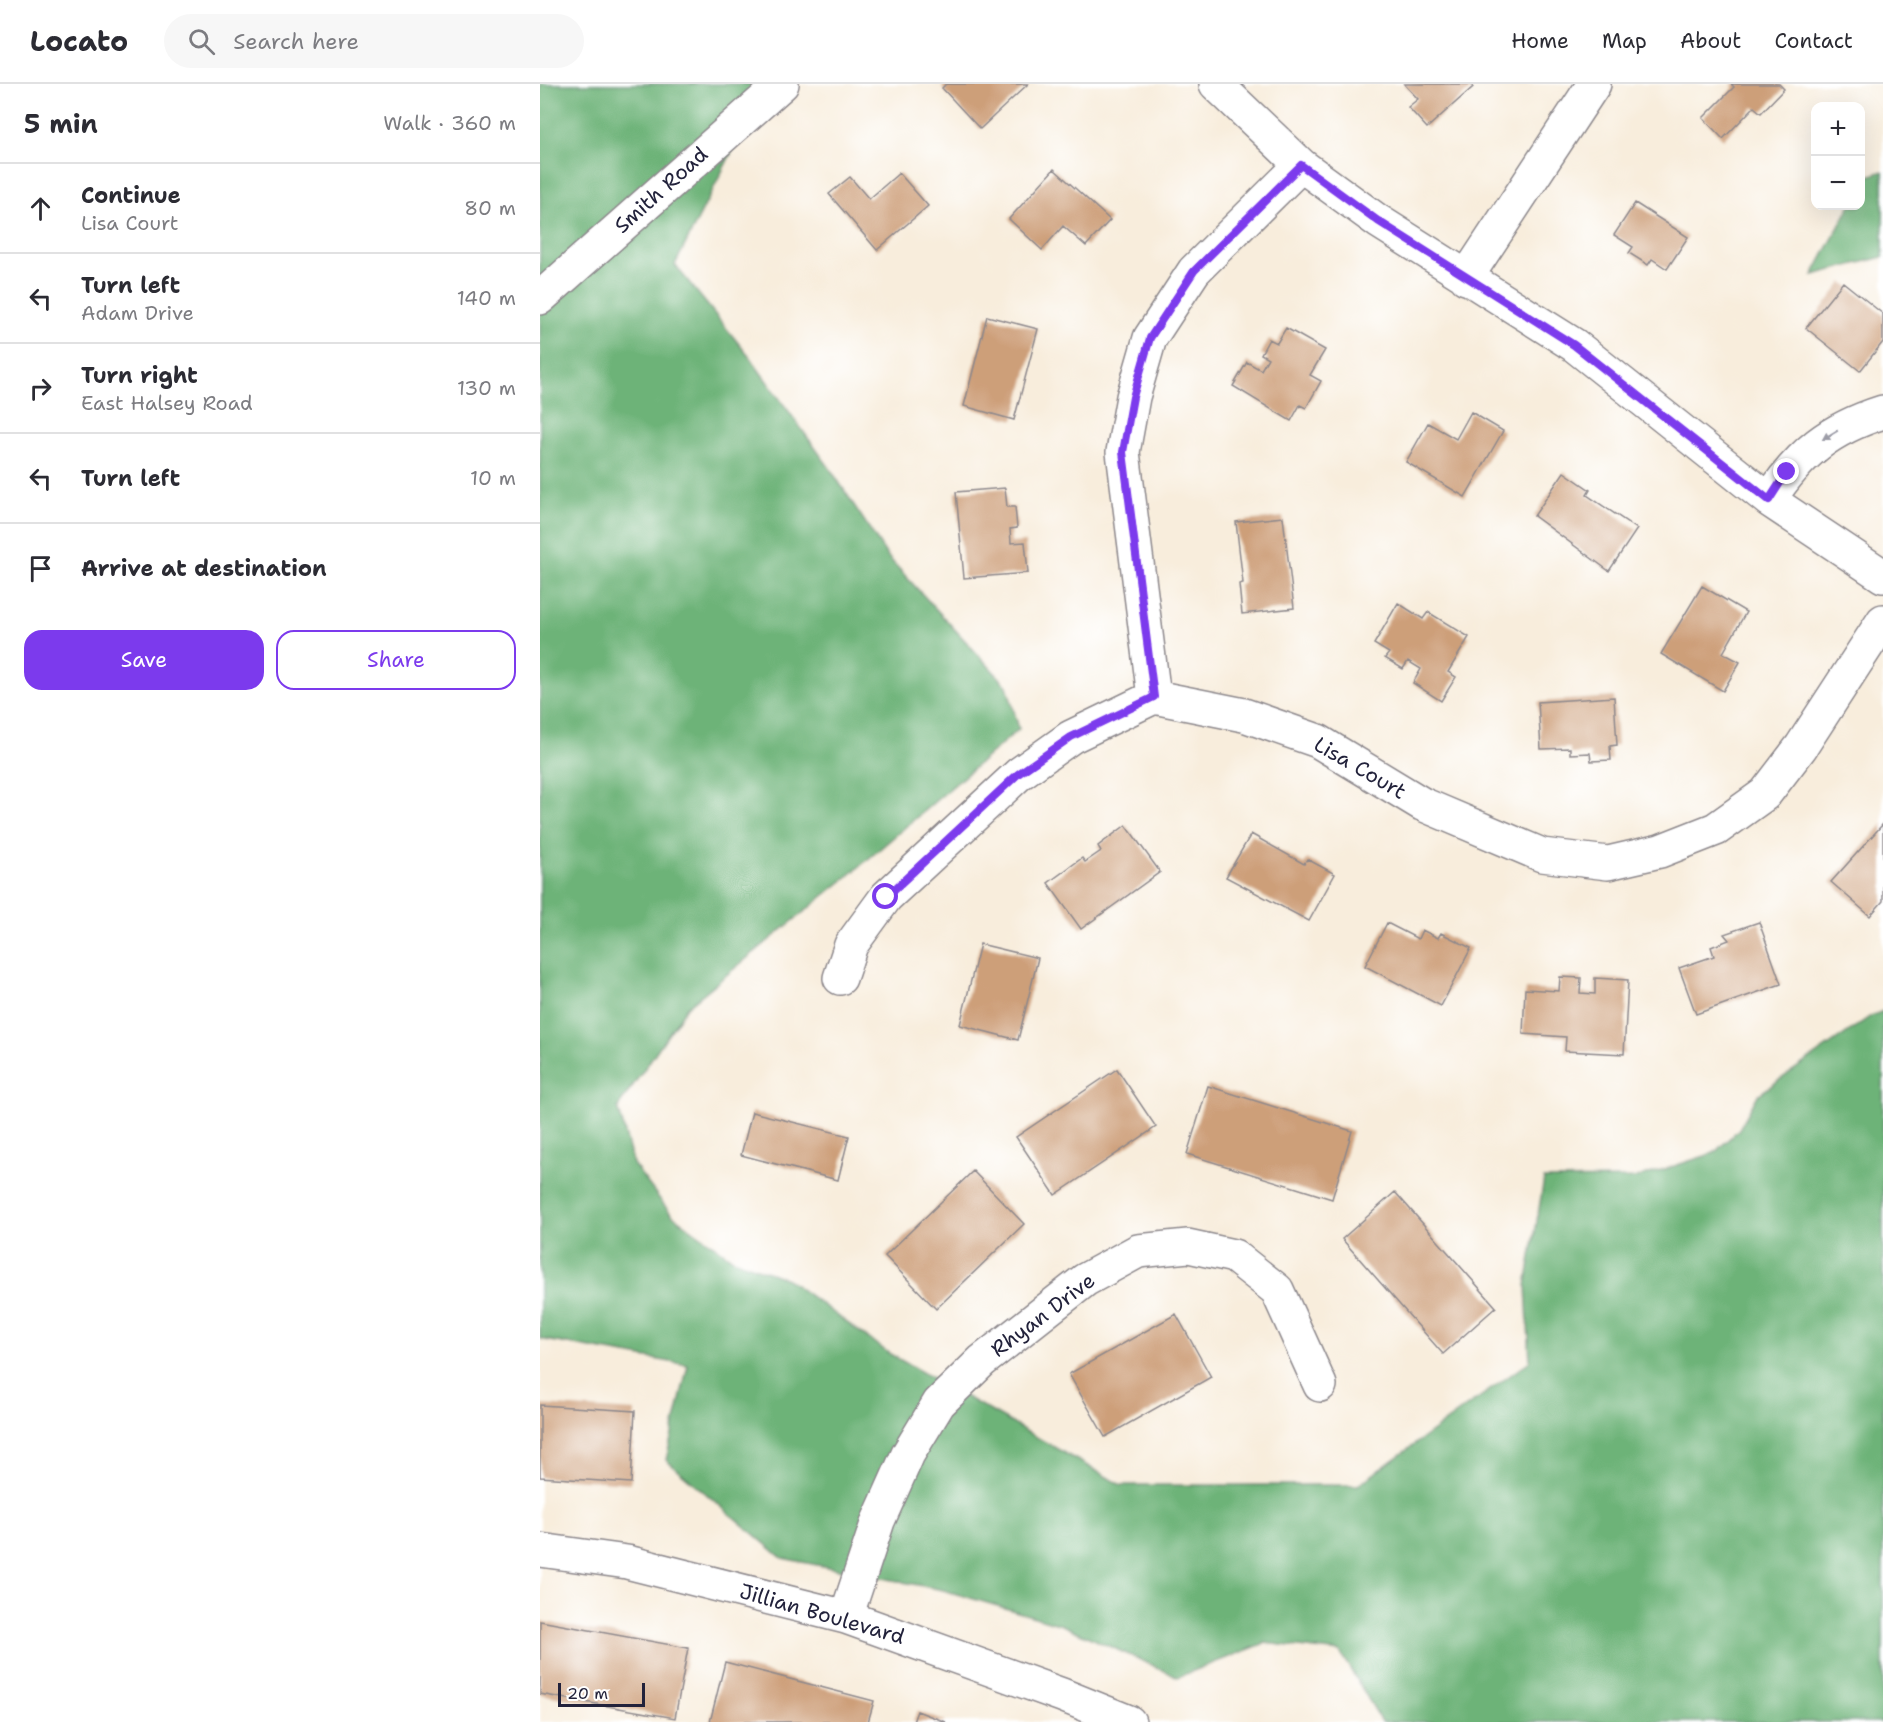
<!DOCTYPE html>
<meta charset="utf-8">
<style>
:root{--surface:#fff;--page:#f7f7f7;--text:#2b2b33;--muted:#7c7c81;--line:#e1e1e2;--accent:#7c3aed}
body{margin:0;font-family:"Shantell Sans",sans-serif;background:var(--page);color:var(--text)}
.controls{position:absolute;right:18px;top:18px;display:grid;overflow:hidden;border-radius:12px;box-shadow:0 6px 24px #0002}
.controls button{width:54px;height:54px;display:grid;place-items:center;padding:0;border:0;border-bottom:2px solid var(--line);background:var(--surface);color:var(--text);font:30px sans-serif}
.scale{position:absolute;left:18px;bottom:15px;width:87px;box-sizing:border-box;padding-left:6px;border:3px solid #22223b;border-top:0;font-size:16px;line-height:21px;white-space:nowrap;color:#22223b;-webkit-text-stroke:4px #fff;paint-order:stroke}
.stop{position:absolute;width:18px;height:18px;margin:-14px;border:4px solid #7c3aed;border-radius:50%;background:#fff}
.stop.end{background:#7c3aed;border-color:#fff;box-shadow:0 2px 6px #0008}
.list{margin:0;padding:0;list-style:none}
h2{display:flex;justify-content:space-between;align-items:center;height:78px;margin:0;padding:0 24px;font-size:26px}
h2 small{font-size:20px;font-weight:400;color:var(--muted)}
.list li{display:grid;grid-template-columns:39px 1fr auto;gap:18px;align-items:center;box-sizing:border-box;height:90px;padding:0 24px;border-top:2px solid var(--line)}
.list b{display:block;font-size:22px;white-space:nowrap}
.list p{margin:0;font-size:20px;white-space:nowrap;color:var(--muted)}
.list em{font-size:20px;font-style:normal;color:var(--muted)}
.actions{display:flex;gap:12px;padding:18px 24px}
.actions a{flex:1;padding:14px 0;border:2px solid var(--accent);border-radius:18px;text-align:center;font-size:21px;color:var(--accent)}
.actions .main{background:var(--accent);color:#fff}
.icon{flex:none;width:33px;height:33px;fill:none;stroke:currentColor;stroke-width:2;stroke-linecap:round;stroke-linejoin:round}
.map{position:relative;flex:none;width:1343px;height:1638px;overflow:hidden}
header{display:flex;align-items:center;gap:36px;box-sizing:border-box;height:84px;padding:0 30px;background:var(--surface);border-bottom:2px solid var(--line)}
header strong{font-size:28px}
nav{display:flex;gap:33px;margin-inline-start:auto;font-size:21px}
.search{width:420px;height:54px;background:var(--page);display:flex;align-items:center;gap:15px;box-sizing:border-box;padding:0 21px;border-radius:33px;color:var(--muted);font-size:22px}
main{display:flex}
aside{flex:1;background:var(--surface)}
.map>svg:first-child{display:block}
.forest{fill:#6db378;stroke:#486a5a;stroke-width:1.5}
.building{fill:#cd9f79}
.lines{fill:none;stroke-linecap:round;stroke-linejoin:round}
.minor-casing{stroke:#8d888c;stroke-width:36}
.minor{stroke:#fff;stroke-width:33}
.oneway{fill:#9c9ca7}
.route{stroke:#7c3aed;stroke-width:8}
.labels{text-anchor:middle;stroke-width:4.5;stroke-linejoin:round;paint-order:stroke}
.street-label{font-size:21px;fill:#22223b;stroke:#fff}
</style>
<header>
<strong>Locato</strong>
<div class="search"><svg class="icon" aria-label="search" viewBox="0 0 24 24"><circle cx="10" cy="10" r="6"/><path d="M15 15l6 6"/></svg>Search here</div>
<nav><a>Home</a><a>Map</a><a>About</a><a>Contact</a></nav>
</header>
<main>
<aside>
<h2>5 min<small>Walk · 360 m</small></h2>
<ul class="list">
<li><svg class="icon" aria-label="ahead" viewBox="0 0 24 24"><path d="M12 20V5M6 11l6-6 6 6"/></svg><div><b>Continue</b><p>Lisa Court</p></div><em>80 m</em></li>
<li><svg class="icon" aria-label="left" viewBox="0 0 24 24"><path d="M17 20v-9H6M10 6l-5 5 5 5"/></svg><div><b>Turn left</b><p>Adam Drive</p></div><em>140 m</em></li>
<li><svg class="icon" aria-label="right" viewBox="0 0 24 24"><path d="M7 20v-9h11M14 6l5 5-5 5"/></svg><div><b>Turn right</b><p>East Halsey Road</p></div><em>130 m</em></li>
<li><svg class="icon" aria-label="left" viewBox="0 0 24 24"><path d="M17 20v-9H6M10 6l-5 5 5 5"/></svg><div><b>Turn left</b></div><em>10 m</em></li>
<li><svg class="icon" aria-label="arrive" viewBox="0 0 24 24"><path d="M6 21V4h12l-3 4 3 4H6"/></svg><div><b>Arrive at destination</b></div></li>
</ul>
<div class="actions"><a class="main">Save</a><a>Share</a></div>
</aside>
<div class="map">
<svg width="1343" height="1638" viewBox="0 0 1343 1638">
<rect width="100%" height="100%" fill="#fff"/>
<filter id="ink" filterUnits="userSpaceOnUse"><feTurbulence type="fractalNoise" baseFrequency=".0167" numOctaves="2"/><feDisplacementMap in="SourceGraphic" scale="12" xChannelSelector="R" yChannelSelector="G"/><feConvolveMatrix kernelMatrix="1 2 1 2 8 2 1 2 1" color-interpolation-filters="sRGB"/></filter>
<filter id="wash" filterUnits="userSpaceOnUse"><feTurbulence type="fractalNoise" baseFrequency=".008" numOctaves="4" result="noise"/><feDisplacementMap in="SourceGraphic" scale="24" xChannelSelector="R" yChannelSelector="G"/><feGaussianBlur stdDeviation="1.35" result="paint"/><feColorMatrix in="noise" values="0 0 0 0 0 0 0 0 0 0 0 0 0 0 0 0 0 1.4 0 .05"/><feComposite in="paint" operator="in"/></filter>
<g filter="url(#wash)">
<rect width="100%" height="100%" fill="#f8eddc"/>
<path class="forest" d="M0 0H226L135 181 208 271 289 383 348 473 467 602 479 645 312 789 147 923 78 1023 93 1080 131 1130 193 1175 247 1195 350 1270 581 1401H818L990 1277 986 1202 1004 1095 1097 1094 1174 1069 1199 1045 1218 1011 1331 932 1343 927V1638H842L800 1568 725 1559 638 1593 522 1541 403 1506 242 1474 126 1376 148 1281 0 1255Z
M1343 87V173L1273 191 1310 122H1320L1321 102 1325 93Z"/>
<g id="blocks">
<path class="building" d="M406 0H488L440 45 402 4Z
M864 0H931L933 3 887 44 868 23 878 15Z
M1191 0H1239L1244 5 1221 29 1214 23 1183 55 1163 34 1194 3Z
M514 85 570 136 546 162 523 142 502 166 469 135Z
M359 89 388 122 337 166 289 110 310 93 329 115Z
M1095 119 1148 153 1127 185 1112 175 1108 181 1089 169 1093 163 1074 151Z
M1303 198 1343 230V258L1320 287 1266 244Z
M447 232 498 245 474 336 424 322Z
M746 244 785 266 770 291 781 297 766 324 760 321 751 337 693 302 707 278 721 286 728 274 721 270 729 255 737 259Z
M931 328 963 347 925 413 866 378 888 339 916 355Z
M1024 388 1050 406 1047 411 1097 445 1069 487 994 432Z
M465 404 467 423H475L477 444 470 445 471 459 485 458 488 489 424 494 416 408Z
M743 433 754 524 702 530 699 500 703 499 696 438Z
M1162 502 1206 528 1183 569 1200 578 1183 607 1121 570Z
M858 519 883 535 888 528 929 553 908 588 916 593 901 617 873 599 881 585 868 577 863 585 845 574 849 569 834 560Z
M1074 613 1077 661 1070 662 1071 676 1051 677 1050 669 1030 670V664L1001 665 998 618Z
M1343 740V817L1330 832 1291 798Z
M586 741 620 788 541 845 508 799 542 774 545 778 561 767 558 762Z
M711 750 764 780 767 775 795 790 769 837 686 793Z
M1219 838 1241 900 1156 930 1139 884 1174 872 1171 863 1189 856 1184 850Z
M847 839 878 855 882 846 898 854 901 849 931 864 901 922 825 882Z
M440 860 498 874 478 956 420 941Z
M1020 893 1041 894 1040 909 1055 910V894L1088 896 1084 970 1025 967 1026 953 983 950 985 905 1019 907Z
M577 985 616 1043 515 1111 476 1053Z
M668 1002 812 1047 792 1115 647 1070Z
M212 1028 309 1052 298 1096 201 1071Z
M433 1087 484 1140 396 1225 345 1172Z
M855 1108 956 1223 903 1270 802 1155Z
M636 1230 671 1293 565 1353 529 1290Z
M0 1321 95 1327 91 1399 0 1393Z
M0 1537 148 1564 135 1634 0 1610Z
M185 1578 334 1617 328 1638H170Z
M377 1627 406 1638H373Z"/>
</g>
</g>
<g filter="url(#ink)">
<use href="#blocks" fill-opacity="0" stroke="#8d888c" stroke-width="1.5"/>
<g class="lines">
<defs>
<path id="minor" d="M676 0 761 81 838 137 1034 261 1229 416 1343 492
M926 194 1054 0
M0 214 242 0
M1229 416C1260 369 1289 345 1343 328
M614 613 583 368 593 313 610 254 654 187 761 81
M300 894 311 861 346 813 479 690 531 653 614 613 704 631 778 657 882 720 1002 771 1068 779 1120 767 1176 745 1225 710 1261 663 1343 537
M0 1466 87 1478 306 1533 522 1611 589 1638
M306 1533 338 1437 368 1370 399 1319 442 1277 545 1196 598 1167 648 1162 694 1172 737 1206 780 1301"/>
</defs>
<use href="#minor" class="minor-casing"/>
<use href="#minor" class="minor"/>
</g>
<defs><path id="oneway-solid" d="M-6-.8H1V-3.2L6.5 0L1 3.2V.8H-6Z" transform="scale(1.5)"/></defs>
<use class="oneway" href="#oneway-solid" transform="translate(1290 351) rotate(149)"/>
</g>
<g class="lines" filter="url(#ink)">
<path class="route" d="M346 813 478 690 531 653 614 613 583 368 593 313 610 254 654 187 761 81 838 137 1034 261 1229 416 1247 388"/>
</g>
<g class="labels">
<g class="street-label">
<text transform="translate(121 106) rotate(-42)" y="7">Smith Road</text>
<text transform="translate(820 684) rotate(30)" y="7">Lisa Court</text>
<text transform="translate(503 1231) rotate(-37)" y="7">Rhyan Drive</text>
<text transform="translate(282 1530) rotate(16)" y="7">Jillian Boulevard</text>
</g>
</g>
</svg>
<div class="controls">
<button>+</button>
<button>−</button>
</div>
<div class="scale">20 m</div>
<div class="stop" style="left:346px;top:813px"></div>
<div class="stop end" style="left:1247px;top:388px"></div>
</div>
</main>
